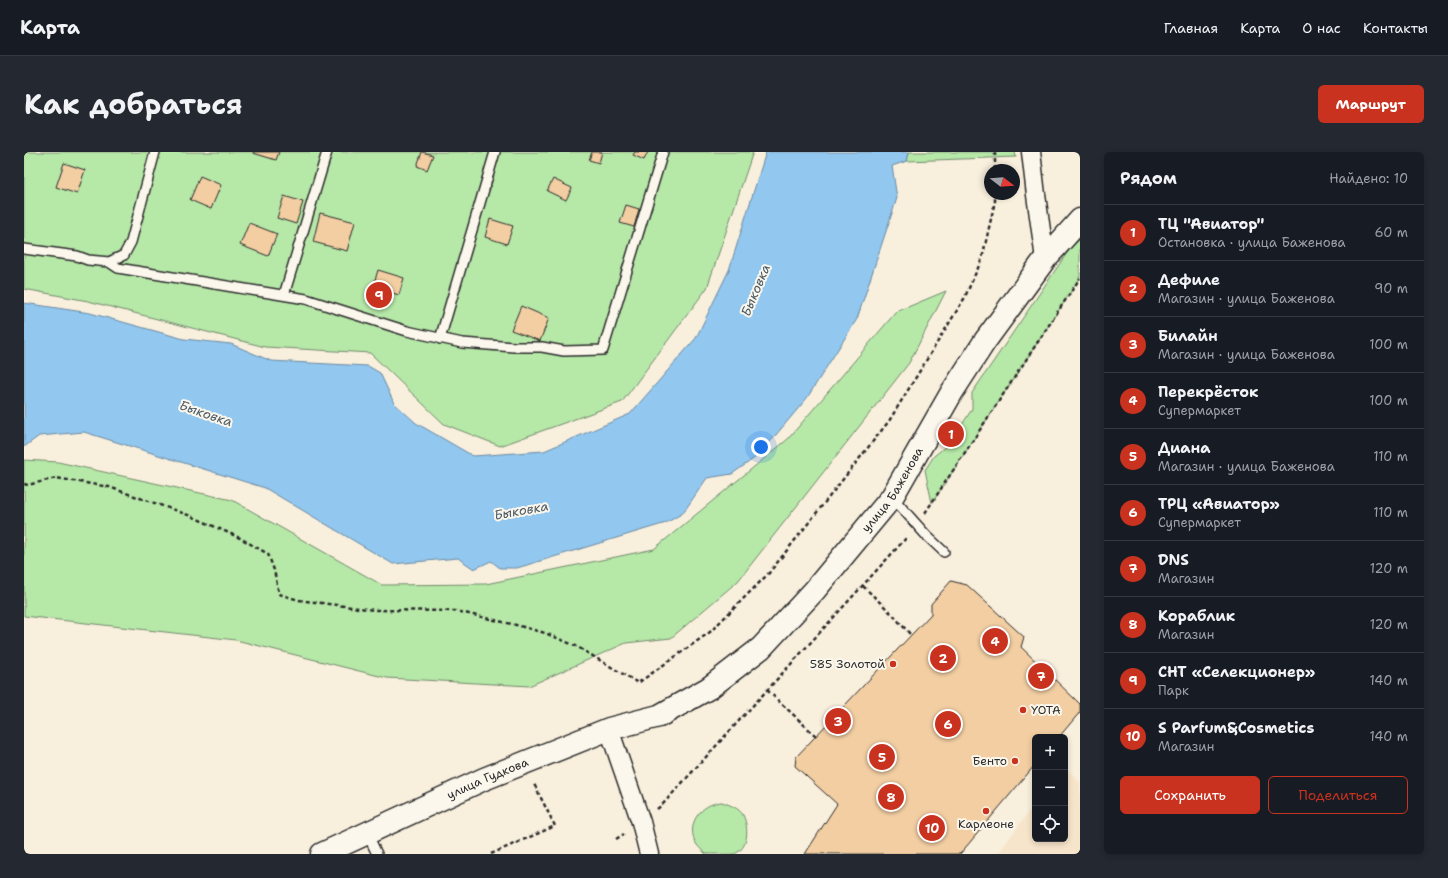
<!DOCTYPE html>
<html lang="ru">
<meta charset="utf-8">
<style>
:root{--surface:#171b24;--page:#242831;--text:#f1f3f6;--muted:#9ea1a6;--line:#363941;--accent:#c8321e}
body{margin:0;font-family:"Shantell Sans",sans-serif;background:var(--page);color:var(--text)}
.controls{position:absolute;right:12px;bottom:12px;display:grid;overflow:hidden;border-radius:6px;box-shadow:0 2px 6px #0003}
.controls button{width:36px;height:36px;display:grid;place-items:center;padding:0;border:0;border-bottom:1px solid var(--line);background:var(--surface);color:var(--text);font:20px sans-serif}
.compass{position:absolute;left:960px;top:12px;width:36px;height:36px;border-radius:50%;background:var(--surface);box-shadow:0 2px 6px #0003;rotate:107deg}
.you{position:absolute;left:737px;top:295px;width:14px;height:14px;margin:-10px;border:3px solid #fff;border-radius:50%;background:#1a73e8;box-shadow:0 0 0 6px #1a73e833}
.badge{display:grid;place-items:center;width:26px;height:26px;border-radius:50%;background:var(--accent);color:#fff;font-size:13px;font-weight:700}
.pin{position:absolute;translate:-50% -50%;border:2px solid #fff;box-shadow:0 1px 4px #0006}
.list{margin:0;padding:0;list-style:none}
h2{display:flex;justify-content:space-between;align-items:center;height:52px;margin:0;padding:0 16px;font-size:17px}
h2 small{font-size:13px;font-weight:400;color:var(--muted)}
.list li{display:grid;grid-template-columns:26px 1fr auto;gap:12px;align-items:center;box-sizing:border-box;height:56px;padding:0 16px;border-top:1px solid var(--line)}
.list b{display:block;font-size:15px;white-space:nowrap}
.list p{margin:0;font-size:13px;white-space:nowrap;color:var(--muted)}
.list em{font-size:13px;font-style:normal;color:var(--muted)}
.actions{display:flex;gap:8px;padding:12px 16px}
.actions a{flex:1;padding:9px 0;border:1px solid var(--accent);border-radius:6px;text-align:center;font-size:14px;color:var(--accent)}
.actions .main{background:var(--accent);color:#fff}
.icon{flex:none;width:22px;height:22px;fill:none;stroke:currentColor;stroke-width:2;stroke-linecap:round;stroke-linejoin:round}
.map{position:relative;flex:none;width:1056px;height:702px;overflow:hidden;border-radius:6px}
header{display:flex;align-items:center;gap:24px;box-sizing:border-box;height:56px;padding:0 20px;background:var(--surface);border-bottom:1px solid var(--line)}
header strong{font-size:19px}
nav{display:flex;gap:22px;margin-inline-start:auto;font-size:14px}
.intro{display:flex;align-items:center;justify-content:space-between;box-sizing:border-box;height:96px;padding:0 24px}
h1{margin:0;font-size:28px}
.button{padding:10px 18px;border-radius:6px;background:var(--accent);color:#fff;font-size:14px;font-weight:700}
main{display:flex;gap:24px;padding:0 24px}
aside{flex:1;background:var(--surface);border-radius:6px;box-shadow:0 2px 6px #0003}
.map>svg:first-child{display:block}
.built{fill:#f7e5cb}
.green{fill:#b6e8a8;stroke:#708a6a}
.water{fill:#92c7ef;stroke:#6989a1}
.building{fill:#f2cea2;stroke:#2b2b2b}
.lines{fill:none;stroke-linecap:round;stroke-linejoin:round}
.service-casing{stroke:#2b2b2b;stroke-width:12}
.minor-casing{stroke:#2b2b2b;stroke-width:21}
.tertiary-casing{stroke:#2b2b2b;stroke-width:25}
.path{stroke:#2b2b2b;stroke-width:2.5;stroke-dasharray:4 3;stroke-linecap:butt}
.service{stroke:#fbf7ec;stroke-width:9}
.minor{stroke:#fbf7ec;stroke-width:18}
.tertiary{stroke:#fbf7ec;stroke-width:22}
.poi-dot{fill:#c8321e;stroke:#fbf7ec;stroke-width:1.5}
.labels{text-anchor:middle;stroke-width:4;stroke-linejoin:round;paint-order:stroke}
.street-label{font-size:12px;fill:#2b2b2b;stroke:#fbf7ec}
.poi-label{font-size:12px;fill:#2b2b2b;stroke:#fbf7ec;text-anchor:end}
.water-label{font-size:13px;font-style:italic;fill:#4a5a66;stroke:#fbf7ec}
</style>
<header>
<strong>Карта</strong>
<nav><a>Главная</a><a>Карта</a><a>О нас</a><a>Контакты</a></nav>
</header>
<div class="intro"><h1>Как добраться</h1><a class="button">Маршрут</a></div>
<main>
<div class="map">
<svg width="1056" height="702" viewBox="0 0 1056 702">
<rect width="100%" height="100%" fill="#f9efdd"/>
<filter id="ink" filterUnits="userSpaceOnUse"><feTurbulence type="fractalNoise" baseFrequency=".025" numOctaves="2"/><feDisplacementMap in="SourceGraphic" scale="8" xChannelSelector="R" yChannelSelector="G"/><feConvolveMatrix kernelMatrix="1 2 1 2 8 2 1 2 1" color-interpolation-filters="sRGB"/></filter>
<g filter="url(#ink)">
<path class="built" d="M1041 615 1056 630V702H974L1011 651V687H1041Z"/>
<path class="green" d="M0 0H729L683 136 598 250 476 294 420 272 346 201 241 195 64 149 0 137Z
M885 0H991L992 5 883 9Z
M1056 87V126L908 351 901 318 910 304 927 290 948 257V241L1045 98Z
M922 139 885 211 714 429 647 486 602 491 505 534 363 526 212 488 0 464V308L34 310 208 348 358 433 462 432 630 397 764 287 872 160Z
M698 650C706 653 715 656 719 663 725 675 725 697 710 702 704 702 689 702 682 702 679 699 675 696 673 693 660 673 677 651 698 650Z"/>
<path class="water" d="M742 0H885L883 9 868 14 873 46 833 167 783 246 735 303 708 322 683 326 659 361 642 371 493 416H476L467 409 450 417 434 406 369 412 241 336 60 280 15 284 0 295V151L66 161 160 187 207 192 247 209 344 214 356 221 370 251 392 271 449 304 520 299 606 262 672 186 705 118Z"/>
<path class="building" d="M229 0H255L252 8 229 1Z
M398 0 409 3 403 18 393 14Z
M568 0H578L575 11 565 8Z
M611 0H624L620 8 609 3Z
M40 11 61 18 53 42 32 35Z
M176 24 197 33 187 57 166 48Z
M529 27 548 36 542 48 523 39Z
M260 44 279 50 272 72 253 66Z
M602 53 615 57 610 75 596 71Z
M296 61 331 70 323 99 289 90Z
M466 67 489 74 483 92 461 85Z
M225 71 253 82 244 104 216 93Z
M354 118 380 126 375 143 349 135Z
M497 154 525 166 516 189 487 178Z
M927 429 943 433 1000 485 997 495 1056 552V560L1035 585H1011V613L936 702H781L813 652 771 614 772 605 907 462V452Z"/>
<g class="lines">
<defs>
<path id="service" d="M0 97 53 104 64 108 85 110 94 116 282 147 383 179 438 191 490 195H518L540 199 579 198 639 0
M85 110 100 103 107 90 131 0
M260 143 303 0
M416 187 471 0
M868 345 902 383 920 400
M343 681 353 702"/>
<path id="minor" d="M1007 0 1012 43 1021 107
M585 577 617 670 625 702"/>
<g id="tertiary">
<path id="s1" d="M298 702 460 627 585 577 635 564 685 536 737 496 790 439 868 345 928 240 961 189 1021 107 1056 68"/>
</g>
</defs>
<use href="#service" class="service-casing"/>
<use href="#minor" class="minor-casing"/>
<use href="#tertiary" class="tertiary-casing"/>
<path class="path" d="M1055 0 1056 1
M971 18V0
M0 332 4 333 32 326 85 335 167 364 216 386 244 402 250 418 255 442 275 448 350 458 432 459 492 473 521 481 552 494 614 531 686 480 745 421 865 269 940 147 958 107 971 49V42
M901 361 1056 126
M839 434 867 461 887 483
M743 538 792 584
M633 657 638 653 884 384
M592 687 600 682
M467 702 531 674 509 630"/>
<use href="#service" class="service"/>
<use href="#minor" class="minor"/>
<use href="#tertiary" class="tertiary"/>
</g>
</g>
<g class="poi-dot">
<circle cx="869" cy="512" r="4"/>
<circle cx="999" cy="558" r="4"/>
<circle cx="991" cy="609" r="4"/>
<circle cx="962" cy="659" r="4"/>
</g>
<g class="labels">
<g class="street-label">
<text dy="4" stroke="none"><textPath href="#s1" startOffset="694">улица Баженова</textPath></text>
<text dy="4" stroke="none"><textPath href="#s1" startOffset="182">улица Гудкова</textPath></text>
</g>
<g class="poi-label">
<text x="861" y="516">585 Золотой</text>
<text x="1007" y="562" text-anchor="start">YOTA</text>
<text x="983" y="613">Бенто</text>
<text x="962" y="676" text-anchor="middle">Карлеоне</text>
</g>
<g class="water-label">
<text transform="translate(731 138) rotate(-67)" y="5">Быковка</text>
<text transform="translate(182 261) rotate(19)" y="5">Быковка</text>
<text transform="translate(497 358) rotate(-10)" y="5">Быковка</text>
</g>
</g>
</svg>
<div class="controls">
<button>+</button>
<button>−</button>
<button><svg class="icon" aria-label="locate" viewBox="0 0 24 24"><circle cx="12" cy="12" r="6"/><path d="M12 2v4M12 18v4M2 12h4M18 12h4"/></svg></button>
</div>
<svg class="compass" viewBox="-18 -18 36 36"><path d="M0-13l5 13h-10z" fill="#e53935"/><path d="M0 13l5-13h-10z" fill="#9ea1a6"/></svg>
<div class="you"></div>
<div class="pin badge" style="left:927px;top:282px">1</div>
<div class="pin badge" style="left:919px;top:506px">2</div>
<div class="pin badge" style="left:814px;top:569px">3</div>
<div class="pin badge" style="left:971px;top:489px">4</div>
<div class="pin badge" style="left:858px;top:605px">5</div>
<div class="pin badge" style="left:924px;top:572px">6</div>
<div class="pin badge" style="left:1017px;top:524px">7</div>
<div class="pin badge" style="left:867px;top:645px">8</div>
<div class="pin badge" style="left:355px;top:143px">9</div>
<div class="pin badge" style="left:908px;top:676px">10</div>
</div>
<aside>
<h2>Рядом<small>Найдено: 10</small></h2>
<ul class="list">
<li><span class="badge">1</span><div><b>ТЦ &quot;Авиатор&quot;</b><p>Остановка · улица Баженова</p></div><em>60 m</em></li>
<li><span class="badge">2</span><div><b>Дефиле</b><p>Магазин · улица Баженова</p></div><em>90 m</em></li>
<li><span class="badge">3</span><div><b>Билайн</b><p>Магазин · улица Баженова</p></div><em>100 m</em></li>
<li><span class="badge">4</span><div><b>Перекрёсток</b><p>Супермаркет</p></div><em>100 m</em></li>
<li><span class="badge">5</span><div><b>Диана</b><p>Магазин · улица Баженова</p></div><em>110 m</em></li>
<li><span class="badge">6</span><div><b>ТРЦ «Авиатор»</b><p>Супермаркет</p></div><em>110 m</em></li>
<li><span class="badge">7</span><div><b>DNS</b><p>Магазин</p></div><em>120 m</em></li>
<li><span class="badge">8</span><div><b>Кораблик</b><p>Магазин</p></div><em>120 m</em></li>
<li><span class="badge">9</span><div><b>СНТ «Селекционер»</b><p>Парк</p></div><em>140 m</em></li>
<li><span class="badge">10</span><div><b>S Parfum&amp;Cosmetics</b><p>Магазин</p></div><em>140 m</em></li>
</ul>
<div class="actions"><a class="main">Сохранить</a><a>Поделиться</a></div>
</aside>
</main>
